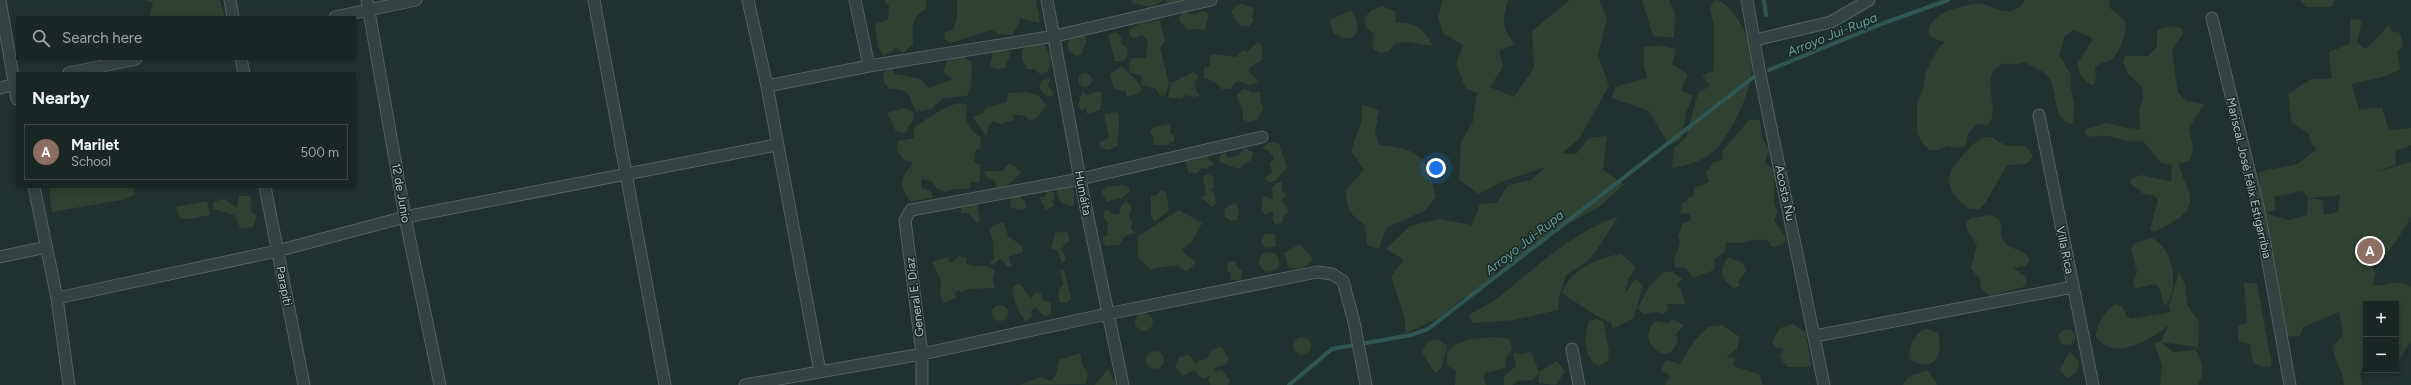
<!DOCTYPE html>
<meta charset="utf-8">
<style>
:root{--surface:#182624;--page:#253231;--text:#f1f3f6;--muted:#9fa5a6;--line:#364341;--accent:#86ece5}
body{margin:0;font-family:Figtree,sans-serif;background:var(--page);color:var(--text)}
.controls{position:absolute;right:12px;bottom:12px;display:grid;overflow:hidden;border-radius:0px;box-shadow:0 2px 6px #0003}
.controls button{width:36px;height:36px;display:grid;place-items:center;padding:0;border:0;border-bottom:1px solid var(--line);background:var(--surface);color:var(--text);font:20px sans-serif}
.you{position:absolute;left:1436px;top:168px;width:14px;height:14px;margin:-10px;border:3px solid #fff;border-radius:50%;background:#1a73e8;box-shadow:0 0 0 6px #1a73e833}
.badge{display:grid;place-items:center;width:26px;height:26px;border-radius:50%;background:var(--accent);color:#fff;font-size:13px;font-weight:700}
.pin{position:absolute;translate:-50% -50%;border:2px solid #fff;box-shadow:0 1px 4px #0006}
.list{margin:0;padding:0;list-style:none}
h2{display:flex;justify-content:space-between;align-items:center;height:52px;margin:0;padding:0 16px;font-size:17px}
h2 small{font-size:13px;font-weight:400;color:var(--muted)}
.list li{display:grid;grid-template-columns:26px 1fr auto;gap:12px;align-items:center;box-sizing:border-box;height:56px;margin:0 8px 8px;padding:0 8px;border:1px solid var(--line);border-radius:0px}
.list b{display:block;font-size:15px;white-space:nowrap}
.list p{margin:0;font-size:13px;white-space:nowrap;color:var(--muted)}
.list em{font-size:13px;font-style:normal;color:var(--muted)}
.icon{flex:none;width:22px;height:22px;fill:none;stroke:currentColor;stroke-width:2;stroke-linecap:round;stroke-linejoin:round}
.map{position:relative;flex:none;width:2411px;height:385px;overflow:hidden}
.search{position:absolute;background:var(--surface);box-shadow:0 2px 6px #0003;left:16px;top:16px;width:340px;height:44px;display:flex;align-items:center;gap:10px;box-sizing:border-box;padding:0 14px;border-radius:0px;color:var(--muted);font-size:15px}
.panel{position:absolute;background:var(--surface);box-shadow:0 2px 6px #0003;left:16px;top:72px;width:340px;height:116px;border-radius:0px}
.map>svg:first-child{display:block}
.green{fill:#2e4133;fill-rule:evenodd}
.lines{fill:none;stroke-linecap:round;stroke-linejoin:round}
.stream{stroke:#325551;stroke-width:4}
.minor-casing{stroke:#516260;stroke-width:13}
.minor{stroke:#334342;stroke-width:11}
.labels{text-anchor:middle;stroke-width:3;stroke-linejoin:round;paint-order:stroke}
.street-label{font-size:12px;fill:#adc1bf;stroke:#192826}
.water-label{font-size:13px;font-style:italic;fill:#699d97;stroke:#192826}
</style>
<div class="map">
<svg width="2411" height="385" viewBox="0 0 2411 385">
<rect width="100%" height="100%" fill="#203230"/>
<path class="green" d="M144 0H220L225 17H150L153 3Z
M884 0H926V9C911 17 912 28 913 44L903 53 896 48 884 56 878 47 875 24 888 20 889 6Z
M957 0H1036L1040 23 1020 18 1019 24 1012 35 999 34 991 30 951 43 945 40 944 33 953 30 957 18Z
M1132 0H1179L1172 6 1164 0 1150 7 1132 3Z
M1443 0H1508C1502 21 1501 27 1515 44L1499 51 1503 67 1490 87 1514 97 1534 68 1532 31 1570 0H1599L1607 18 1598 55 1609 86 1579 139 1562 153 1576 154 1589 138 1607 136 1603 170 1624 184 1600 206 1566 225 1518 262 1500 267 1480 293 1462 298 1442 316 1405 334V319L1391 276 1404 260 1386 249 1410 226 1439 219 1472 225 1480 204 1497 203 1508 185 1531 180 1545 167 1501 182 1479 194 1459 180 1461 142 1473 121 1477 93 1466 89 1456 64 1463 45 1444 34 1438 18Z
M1642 0H1669L1675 13 1674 38 1653 36Z
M1714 0C1722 0 1728 7 1733 13 1762 49 1754 87 1733 124 1728 132 1722 144 1714 151 1703 161 1686 166 1672 168L1674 148 1686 137 1698 93 1710 86 1702 75 1714 71V26L1710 9Z
M2025 0H2109L2110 8 2125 21C2127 33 2121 51 2112 59 2107 63 2100 62 2095 68L2096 79 2094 85C2083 82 2079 73 2077 63L2093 40 2089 36 2073 30 2064 37 2059 55 2071 75C2068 91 2079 107 2072 124 2053 121 2057 95 2051 82 2047 71 2033 66 2023 62 2015 68 2005 59 1997 67 1981 83 2001 110 1988 125L1976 124 1968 134 1966 146 1954 148 1948 146 1937 150H1930L1923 144 1917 133V103L1924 86 1925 74 1938 49 1945 42C1914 36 1933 15 1953 9 1961 7 1973 3 1981 4 1999 7 2011 21 2025 0Z
M2300 0H2334L2332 7H2306Z
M1242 4 1254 8 1252 17 1254 20 1249 26H1241L1231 13 1235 6Z
M1382 6 1396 12 1395 23C1415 21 1424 29 1433 46L1409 42 1396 43 1389 51 1381 53 1373 49 1374 34 1366 27 1365 17 1372 10Z
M1351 10C1358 21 1360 27 1353 38H1343L1333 33 1330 20Z
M1202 11 1209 14 1205 30C1191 25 1191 38 1179 19L1182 12 1195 15Z
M2350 19 2362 20 2357 43 2366 49 2389 25 2391 31 2400 33 2403 47 2397 52 2400 70 2382 77 2352 84 2359 110 2382 107 2389 130 2411 128V145L2395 151 2396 164 2377 172 2411 162V217L2393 246 2373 268 2376 274 2372 285C2386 288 2399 276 2411 288V341L2399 360 2396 361V304H2366V359L2360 374 2362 385H2344C2343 370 2334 362 2333 347L2343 334 2339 312 2303 327 2300 336 2281 337 2258 172 2298 164 2317 149 2310 142 2309 134 2292 123 2288 94 2311 79H2332L2329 52 2350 44ZM2303 191 2308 198 2307 215 2289 220 2264 213 2276 210 2274 197ZM2340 195 2338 212 2324 215 2322 200 2310 198Z
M1160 20 1165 41 1160 48 1169 83 1165 95 1160 96 1155 88 1141 85 1142 76 1131 73 1129 67 1131 58H1146L1148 41 1142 35 1133 39 1128 30 1141 23Z
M2169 26 2182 28 2183 34 2173 48 2172 53 2178 93 2187 101 2204 104 2189 128 2193 149 2190 161 2179 163C2180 174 2186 182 2189 192 2196 215 2170 223 2154 232L2150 229 2158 200 2155 196 2144 194 2130 183 2132 178 2143 175 2171 182 2172 165 2161 163 2143 141C2127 145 2120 136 2105 136 2097 135 2091 139 2084 134L2086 129 2106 123 2128 128 2140 129 2139 110 2143 98 2142 87 2128 74 2123 62 2125 56H2148L2157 47V30Z
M1115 32 1122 37 1121 43 1127 48 1128 56 1123 61H1115L1108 35Z
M1079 34 1087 38 1082 54 1076 56 1068 51V42L1071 37Z
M1258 42 1262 46V59L1259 63H1255L1248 70 1258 81 1250 85 1237 81 1230 89H1222L1214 82 1204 78V68L1210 66V56L1213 54 1236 57 1240 52 1245 50 1246 53Z
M1033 43H1043L1052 59 1048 71 1041 75 1035 69H1027L1022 60V50Z
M1660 46 1676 49 1672 64 1688 74 1681 90 1693 96 1686 113 1682 138 1669 145 1649 111 1612 98 1615 87 1647 78 1644 66V47Z
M1002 48 1011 52 1005 68 997 69 990 67 993 52Z
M962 56 972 62 971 85 967 96 943 98 931 109 916 112 908 93 899 89H890L884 83 883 73 891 67 895 74 921 79 928 88 953 79 943 72 947 61Z
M1121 66 1134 77 1142 89 1139 93 1127 97 1126 91 1114 89 1110 74Z
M1193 72 1199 76 1194 82 1197 93 1201 95 1194 97 1185 95 1182 99 1168 97 1171 83Z
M1078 80a7 7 0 1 1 14 0a7 7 0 1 1-14 0Z
M1046 78 1050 79 1048 86 1053 92V96L1046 97 1039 87 1041 81Z
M1244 88 1252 93 1260 92V101L1263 107 1258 119 1251 122 1243 120V110L1236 96Z
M1082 91 1087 95 1100 91 1102 98 1100 110 1087 114 1086 108 1082 111 1078 106Z
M1027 92 1038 95 1046 105 1038 117 1030 121 1025 116 1013 114V120L1001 124 993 121 989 126 986 136 973 117 983 113 986 108 1007 102 1008 93Z
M959 103 967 105C963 120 969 129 981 138L980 148 975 151 974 162 981 165 979 182H971L969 189H954L945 192 936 188 932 181 922 179 921 188 931 191 933 197 911 202C898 184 900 179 913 163L904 160 897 150 898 141 914 138V128C926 119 945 106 959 103Z
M1362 104 1379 111 1375 132 1379 145C1420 149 1426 156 1436 197L1426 210 1386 228 1379 249 1367 245 1365 225C1350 214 1346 210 1346 190L1364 170 1351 151 1362 120Z
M905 108 913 112 914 118 905 133 896 131 887 113Z
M1117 112C1122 122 1116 135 1118 146L1109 150 1101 148 1099 143 1109 137 1104 114Z
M1749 120H1760L1762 137 1769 151 1765 162 1774 171V204L1778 212 1774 220 1787 240 1781 245 1772 247 1767 240C1750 237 1744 246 1726 242L1724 252 1715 259 1714 270 1693 278 1686 268 1674 267 1675 257 1680 243 1678 236 1683 223 1691 220 1690 213 1680 214 1682 204 1694 195V188L1709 182 1706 172 1714 162 1723 160 1722 151Z
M1169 124 1171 127 1170 133 1174 136V141L1167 145H1154V138L1150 132 1154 127Z
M1992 137C1995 139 1999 142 2003 144 2013 148 2029 141 2033 157L2026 164 2007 165 1986 202 1979 209H1970C1941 189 1944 173 1968 150 1974 143 1982 136 1992 137Z
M1274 142 1279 144 1287 167 1275 181 1269 183 1265 178 1272 173 1270 163 1274 160 1273 156 1267 149H1262L1268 143Z
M1245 148 1253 152 1251 160 1238 169 1218 161 1221 154 1226 152 1227 157C1235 158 1241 154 1245 148Z
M1206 156 1214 164 1206 169 1202 168 1197 173H1189L1185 160 1191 161Z
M1008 164 1015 166 1021 173C1013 181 1009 187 997 187L994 180 987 178 983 171H1002Z
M1208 174 1213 177 1214 187 1211 189 1215 195 1216 204 1212 207 1201 197 1206 195 1203 176Z
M1282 182V190L1286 196 1281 200 1289 211 1284 216 1282 223 1275 224 1272 219 1274 211 1265 215 1261 209 1263 196 1273 199 1272 188 1276 183Z
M1070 185 1074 192V206C1061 206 1057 200 1057 187Z
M1122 185 1128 187 1130 191 1121 199 1118 198 1107 202 1101 192 1107 187Z
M49 187H134L135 194 121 200 52 212Z
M1162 190 1166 192 1169 211 1154 222 1151 215V196L1156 195Z
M1047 191 1053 192 1055 198 1052 201 1054 206 1046 210 1039 197H1044Z
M1019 194 1025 201 1027 207 1022 210 1011 208 1010 200Z
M239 196H250L251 211 257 216 253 227 241 229 234 215 213 209V202L224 199 237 208Z
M1126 200 1131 206V212L1129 215 1132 221 1131 229 1135 233 1125 236 1119 245 1106 246 1103 242V236H1107L1108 223 1103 217 1104 211 1109 210 1114 215 1119 214 1121 207Z
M207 201 210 215 189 219 180 218 176 207Z
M971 202 977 205 980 220 977 223 968 213H961V208L966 206 969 208Z
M1235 203 1239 209 1237 220 1231 221 1224 216 1225 208Z
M1179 210 1202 223 1192 242 1182 249 1185 254 1196 262 1187 272 1176 265 1150 269 1138 258V236Z
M1991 215 1999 219C2002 225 2000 235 2004 241 2010 250 2022 248 2030 259L2026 266 2013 268 2025 276 2027 281 2024 287 1990 296 1981 288 1980 280 1971 268 1977 245 1966 228V222L1971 218Z
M1618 217 1596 251 1587 262 1566 275 1559 298 1558 310 1514 320 1472 323 1469 315C1480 308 1493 302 1503 294 1538 265 1574 231 1618 217Z
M1004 222 1008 236 1021 245 1023 252 1009 257 1012 267 1006 266 1004 261 1000 259 993 265 990 263 994 259 993 240 989 230 994 225Z
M1067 231 1070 241 1065 243 1062 249 1066 260 1062 263 1057 250 1051 249 1055 233Z
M1265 233 1275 234 1276 247 1265 248 1261 242Z
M2151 238C2174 246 2180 291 2165 306 2160 300 2163 289 2157 286 2151 282 2142 289 2135 288L2133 283 2137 272 2131 249 2134 244Z
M1300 244 1313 259C1304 270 1300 269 1288 267L1284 253Z
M1259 262a10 10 0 1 1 20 0a10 10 0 1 1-20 0Z
M1621 254 1636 267 1628 280 1625 294 1635 279 1643 285 1634 318 1613 329 1611 323 1595 315 1562 293C1570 269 1598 258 1621 254Z
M959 256 967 258 966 264C976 268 985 263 995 270L993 279 995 288 969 289 962 292 958 290 955 294 956 298 943 303 940 295 941 280 932 262 947 257 951 263Z
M1728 257 1742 263 1747 270 1738 282 1740 286 1734 288C1720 279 1719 271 1728 257Z
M1232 261H1235L1238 269 1242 270 1241 281 1231 279V273L1227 270 1228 263Z
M1060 270H1064L1071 298 1067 303H1061C1057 297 1058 289 1063 284Z
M2179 271 2185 285 2188 306 2199 322 2198 347 2161 342 2173 352 2196 350C2203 364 2205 372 2198 385H2160L2162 365 2154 343 2160 342 2169 325C2150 340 2115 362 2096 337 2095 327 2107 307 2116 304L2122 306 2127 317 2132 319 2171 312 2169 306Z
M1664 272H1673L1682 279 1677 285 1681 289 1685 304H1667L1668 309 1663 314 1656 312 1643 314 1638 308 1649 287Z
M2244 282 2257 284 2272 366 2263 367 2253 363 2250 344 2241 342 2238 339V326L2247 323Z
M1019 283 1031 298 1036 292 1041 293 1042 300 1051 303V313L1046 317 1035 307 1031 311 1032 317 1026 322C1018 313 1013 300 1013 287Z
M992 313a8 8 0 1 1 16 0a8 8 0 1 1-16 0Z
M1135 322a9 9 0 1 1 18 0a9 9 0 1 1-18 0Z
M1596 319 1603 321 1609 351 1608 361 1599 366C1583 357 1584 337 1589 321Z
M1672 319 1684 325 1675 335 1678 338C1676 343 1675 349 1671 352 1661 359 1649 345 1648 336 1648 331 1652 326 1654 321L1667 323Z
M1793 324 1806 333 1811 367H1787L1780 357 1784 349 1776 348 1772 342 1780 328Z
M1722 325 1740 337 1737 349 1726 357 1735 358 1733 366 1759 374 1763 385H1665L1670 376 1661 370 1666 360 1680 364 1694 341 1708 327Z
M1927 329 1938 333C1944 356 1934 374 1910 359 1907 348 1916 330 1927 329Z
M2059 337a8 8 0 1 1 16 0a8 8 0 1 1-16 0Z
M1293 346a9 9 0 1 1 18 0a9 9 0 1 1-18 0Z
M1500 337 1510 340 1512 350 1506 357V367L1491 372 1485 371 1484 379 1486 385H1455L1456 370 1447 366V353C1462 336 1479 338 1500 337Z
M1438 339 1447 346 1441 368 1435 373 1422 352 1428 341Z
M1221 347 1229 358 1226 364 1215 368 1214 372 1222 370 1230 380 1228 385H1211L1208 381 1210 376 1202 379 1194 370 1183 376 1175 366 1179 357 1189 355 1196 364 1198 361 1207 359 1211 350Z
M1146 360a9 9 0 1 1 18 0a9 9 0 1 1-18 0Z
M1531 352 1539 372 1557 361 1565 371 1556 385 1539 383V373L1533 380 1517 381 1512 385H1504V377L1516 366 1513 353 1522 354Z
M2070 352 2079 362 2076 373 2067 378 2059 370Z
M1080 353 1082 364 1088 374 1085 384 1020 385 1041 377 1051 381 1056 374 1059 360Z
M1108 369 1114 381 1121 385H1095Z
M1928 370 1937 385H1903L1908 377Z"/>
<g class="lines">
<path class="stream" d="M1764 0 1766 15
M1769 70 1884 23 1948 0
M1289 385 1332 349 1411 335 1428 329 1755 76"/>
<defs>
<path id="minor" d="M0 0 17 99
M230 0 233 17
M367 0 405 217 440 385
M594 0 665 385
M748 0 767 86 820 372
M855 0 869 66
M1047 0 1080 179 1123 385
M1747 0 1760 74 1824 385
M335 17 416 0
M2212 18 2259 211 2290 385
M1755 40 1831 22 1869 0
M241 59 244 73
M69 73 136 59
M767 86 869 66 1055 36 1211 0
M0 88 17 84
M2039 115 2093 385
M34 187 57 298 69 385
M265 187 304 385
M0 257 46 247
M57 298 277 251 405 217 776 145
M1815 336 2073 287
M1572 349 1579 385
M745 385 922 354 1107 314 1317 272 1332 274 1343 281 1354 322 1366 385
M922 385V354L905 220 911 210 1080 179 1262 137"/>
</defs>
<use href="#minor" class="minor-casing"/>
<use href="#minor" class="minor"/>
</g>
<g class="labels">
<g class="street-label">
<text transform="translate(2249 178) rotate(77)" y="4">Mariscal. José Félix Estigarribia</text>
<text transform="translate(401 193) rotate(80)" y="4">12 de Junio</text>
<text transform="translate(1083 193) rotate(79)" y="4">Humáita</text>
<text transform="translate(1785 193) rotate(78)" y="4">Acosta Ñu</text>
<text transform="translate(2065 250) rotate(78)" y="4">Villa Rica</text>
<text transform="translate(284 286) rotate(79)" y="4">Parapiti</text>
<text transform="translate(915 297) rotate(-97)" y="4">General E. Díaz</text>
</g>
<g class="water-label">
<text transform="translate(1832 34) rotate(-22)" y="5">Arroyo Jui-Rupa</text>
<text transform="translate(1524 242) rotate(-38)" y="5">Arroyo Jui-Rupa</text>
</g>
</g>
</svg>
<div class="controls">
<button>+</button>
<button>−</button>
</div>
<div class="you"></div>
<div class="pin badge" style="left:2370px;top:251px;background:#8d6e63">A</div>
<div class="search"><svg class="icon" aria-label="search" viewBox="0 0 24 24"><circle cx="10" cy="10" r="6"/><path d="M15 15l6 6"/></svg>Search here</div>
<section class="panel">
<h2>Nearby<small></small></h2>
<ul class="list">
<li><span class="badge" style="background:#8d6e63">A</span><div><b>Marilet</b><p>School</p></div><em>500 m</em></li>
</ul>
</section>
</div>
